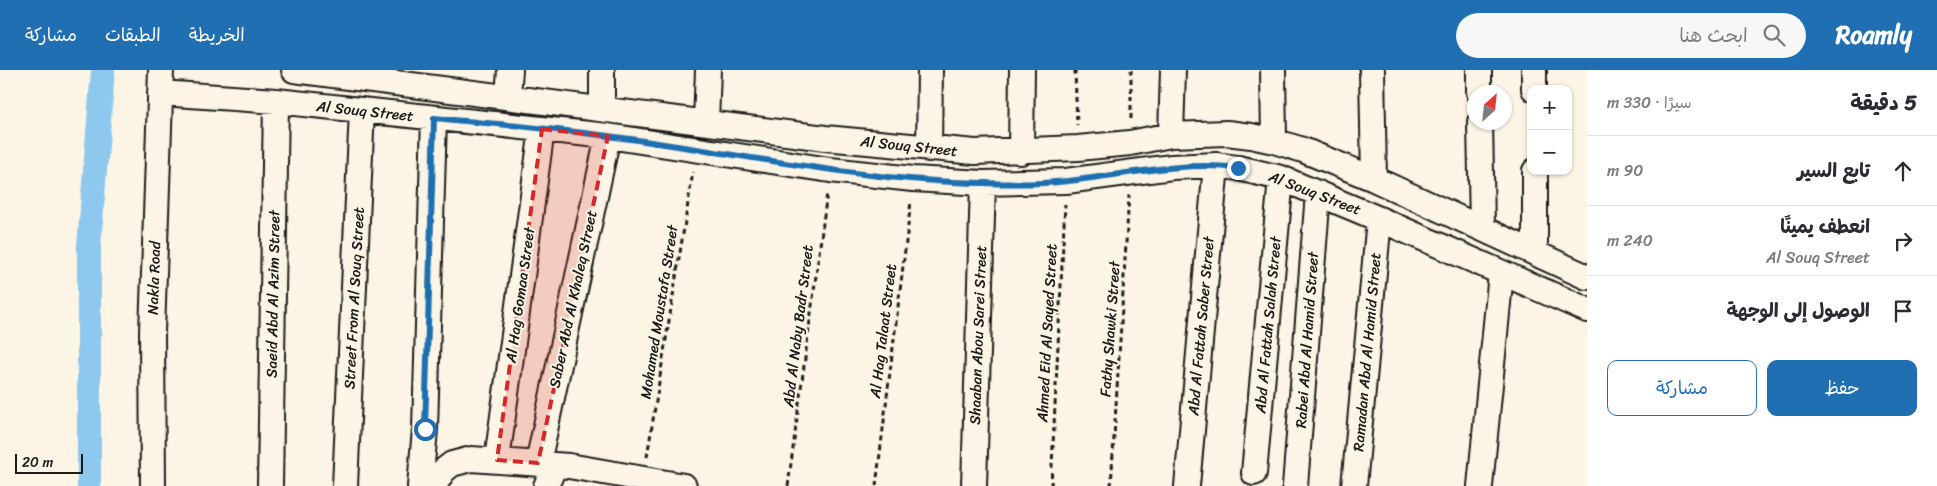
<!DOCTYPE html>
<html lang="ar">
<meta charset="utf-8">
<style>
:root{--surface:#fff;--page:#f7f7f7;--text:#2b2b33;--muted:#7c7c81;--line:#e1e1e2;--accent:#1f6fb2}
body{margin:0;font-family:Sriracha,"Playpen Sans Arabic",sans-serif;background:var(--page);color:var(--text);direction:rtl}
.controls{position:absolute;right:15px;top:15px;display:grid;overflow:hidden;border-radius:10px;box-shadow:0 1px 4px #0004}
.controls button{width:45px;height:45px;display:grid;place-items:center;padding:0;border:0;border-bottom:1px solid var(--line);background:var(--surface);color:var(--text);font:25px sans-serif}
.compass{position:absolute;left:1467px;top:15px;width:45px;height:45px;border-radius:50%;background:var(--surface);box-shadow:0 1px 4px #0004;rotate:27deg}
.scale{position:absolute;left:15px;bottom:12px;width:68px;box-sizing:border-box;padding-left:5px;border:2px solid #1c1c1c;border-top:0;font-size:14px;line-height:18px;white-space:nowrap;color:#1c1c1c;-webkit-text-stroke:4px #fcf5e5;paint-order:stroke}
.stop{position:absolute;width:15px;height:15px;margin:-11px;border:4px solid #1f6fb2;border-radius:50%;background:#fff}
.stop.end{background:#1f6fb2;border-color:#fff;box-shadow:0 1px 5px #0008}
.list{margin:0;padding:0;list-style:none}
h2{display:flex;justify-content:space-between;align-items:center;height:65px;margin:0;padding:0 20px;font-size:21px}
h2 small{font-size:16px;font-weight:400;color:var(--muted)}
.list li{display:grid;grid-template-columns:32px 1fr auto;gap:15px;align-items:center;box-sizing:border-box;height:70px;padding:0 20px;border-top:1px solid var(--line)}
.list b{display:block;font-size:19px;white-space:nowrap}
.list p{margin:0;font-size:16px;white-space:nowrap;color:var(--muted)}
.list em{font-size:16px;font-style:normal;color:var(--muted)}
.actions{display:flex;gap:10px;padding:15px 20px}
.actions a{flex:1;padding:11px 0;border:1px solid var(--accent);border-radius:10px;text-align:center;font-size:18px;color:var(--accent)}
.actions .main{background:var(--accent);color:#fff}
.icon{flex:none;width:28px;height:28px;fill:none;stroke:currentColor;stroke-width:2;stroke-linecap:round;stroke-linejoin:round}
.map{position:relative;flex:none;width:1587px;height:416px;overflow:hidden;direction:ltr}
header{display:flex;align-items:center;gap:30px;box-sizing:border-box;height:70px;padding:0 25px;background:var(--accent);color:#fff}
header strong{font-size:24px}
nav{display:flex;gap:28px;margin-inline-start:auto;font-size:18px}
.search{width:350px;height:45px;background:var(--page);display:flex;align-items:center;gap:12px;box-sizing:border-box;padding:0 18px;border-radius:28px;color:var(--muted);font-size:19px}
main{display:flex}
aside{flex:1;background:var(--surface)}
.map>svg:first-child{display:block}
.lines{fill:none;stroke-linecap:round;stroke-linejoin:round}
.canal{stroke:#8ec8ee;stroke-width:24}
.minor-casing{stroke:#1c1c1c;stroke-width:28}
.path{stroke:#1c1c1c;stroke-width:3;stroke-dasharray:5 4;stroke-linecap:butt}
.minor{stroke:#fcf5e5;stroke-width:24}
.route{stroke:#1f6fb2;stroke-width:6}
.marked{fill:#d62828;fill-opacity:0.2;stroke:#d62828;stroke-width:4;stroke-dasharray:10 6;stroke-linejoin:round}
.labels{text-anchor:middle;stroke-width:4;stroke-linejoin:round;paint-order:stroke}
.street-label{font-size:15px;fill:#1c1c1c;stroke:#fcf5e5}
</style>
<header>
<strong>Roamly</strong>
<div class="search"><svg class="icon" aria-label="search" viewBox="0 0 24 24"><circle cx="10" cy="10" r="6"/><path d="M15 15l6 6"/></svg>ابحث هنا</div>
<nav><a>الخريطة</a><a>الطبقات</a><a>مشاركة</a></nav>
</header>
<main>
<aside>
<h2>5 دقيقة<small>سيرًا · 330 m</small></h2>
<ul class="list">
<li><svg class="icon" aria-label="ahead" viewBox="0 0 24 24"><path d="M12 20V5M6 11l6-6 6 6"/></svg><div><b>تابع السير</b></div><em>90 m</em></li>
<li><svg class="icon" aria-label="right" viewBox="0 0 24 24"><path d="M7 20v-9h11M14 6l5 5-5 5"/></svg><div><b>انعطف يمينًا</b><p>Al Souq Street</p></div><em>240 m</em></li>
<li><svg class="icon" aria-label="arrive" viewBox="0 0 24 24"><path d="M6 21V4h12l-3 4 3 4H6"/></svg><div><b>الوصول إلى الوجهة</b></div></li>
</ul>
<div class="actions"><a class="main">حفظ</a><a>مشاركة</a></div>
</aside>
<div class="map">
<svg width="1587" height="416" viewBox="0 0 1587 416">
<rect width="100%" height="100%" fill="#fcf5e5"/>
<filter id="ink" filterUnits="userSpaceOnUse"><feTurbulence type="fractalNoise" baseFrequency=".02" numOctaves="2"/><feDisplacementMap in="SourceGraphic" scale="10" xChannelSelector="R" yChannelSelector="G"/><feConvolveMatrix kernelMatrix="1 2 1 2 8 2 1 2 1" color-interpolation-filters="sRGB"/></filter>
<g filter="url(#ink)">
<g class="lines">
<path class="canal" d="M89 416V176L103 0"/>
<defs>
<path id="minor" d="M294 0 825 68 975 82 1078 78 1130 73 1171 65 1227 63 1251 66 1274 71 1303 80 1374 109 1587 207
M1273 0 1274 71
M1372 0 1374 109
M1479 0V22
M1534 0V19
M160 23 276 31 608 66 830 100 913 109 983 113 1066 111 1172 97 1216 95 1238 98 1281 108 1379 149 1587 240
M508 26 510 0
M602 38V0
M706 52 708 0
M1480 52 1482 157
M1171 65 1173 0
M929 79 930 0
M1021 82 1022 0
M1535 101V183
M497 390 542 59
M538 393 608 66
M1254 403 1281 108
M153 416 152 262 161 0
M270 416 276 31
M345 416 362 40
M420 416 425 359 434 48
M434 416 443 401 452 394 471 389 569 396 684 416
M546 416 555 395
M974 416 983 113
M1187 416 1216 95
M1295 416 1318 123
M1354 416 1379 149
M1480 416 1501 203"/>
</defs>
<use href="#minor" class="minor-casing"/>
<path class="path" d="M1075 0 1077 55
M1131 49V0
M647 387 693 102
M788 416 827 123
M876 416 911 131
M1051 416 1065 134
M1111 416 1129 125"/>
<use href="#minor" class="minor"/>
</g>
</g>
<g class="lines" filter="url(#ink)">
<path class="route" d="M425 359 434 48C492 54 551 58 608 66 733 82 857 111 983 113 1011 114 1041 114 1068 111 1125 105 1181 91 1238 98"/>
</g>
<path class="marked" d="M542 59 608 66 538 393 497 390Z"/>
<g class="labels">
<g class="street-label">
<text transform="translate(365 41) rotate(6)" y="5">Al Souq Street</text>
<text transform="translate(909 76) rotate(6)" y="5">Al Souq Street</text>
<text transform="translate(1315 123) rotate(21)" y="5">Al Souq Street</text>
<text transform="translate(154 208) rotate(-88)" y="5">Nakla Road</text>
<text transform="translate(273 224) rotate(-89)" y="5">Saeid Abd Al Azim Street</text>
<text transform="translate(520 225) rotate(-82)" y="5">Al Hag Gomaa Street</text>
<text transform="translate(354 228) rotate(-87)" y="5">Street From Al Souq Street</text>
<text transform="translate(573 229) rotate(-78)" y="5">Saber Abd Al Khaleq Street</text>
<text transform="translate(659 242) rotate(-81)" y="5">Mohamed Moustafa Street</text>
<text transform="translate(1268 255) rotate(-85)" y="5">Abd Al Fattah Salah Street</text>
<text transform="translate(798 256) rotate(-83)" y="5">Abd Al Naby Badr Street</text>
<text transform="translate(1201 256) rotate(-85)" y="5">Abd Al Fattah Saber Street</text>
<text transform="translate(1110 259) rotate(-86)" y="5">Fathy Shawki Street</text>
<text transform="translate(883 261) rotate(-83)" y="5">Al Hag Talaat Street</text>
<text transform="translate(1047 263) rotate(-87)" y="5">Ahmed Eid Al Sayed Street</text>
<text transform="translate(978 265) rotate(-88)" y="5">Shaaban Abou Sarei Street</text>
<text transform="translate(1307 270) rotate(-86)" y="5">Rabei Abd Al Hamid Street</text>
<text transform="translate(1367 282) rotate(-85)" y="5">Ramadan Abd Al Hamid Street</text>
</g>
</g>
</svg>
<div class="controls">
<button>+</button>
<button>−</button>
</div>
<svg class="compass" viewBox="-18 -18 36 36"><path d="M0-13l5 13h-10z" fill="#e53935"/><path d="M0 13l5-13h-10z" fill="#7c7c81"/></svg>
<div class="scale">20 m</div>
<div class="stop" style="left:425px;top:359px"></div>
<div class="stop end" style="left:1238px;top:98px"></div>
</div>
</main>
